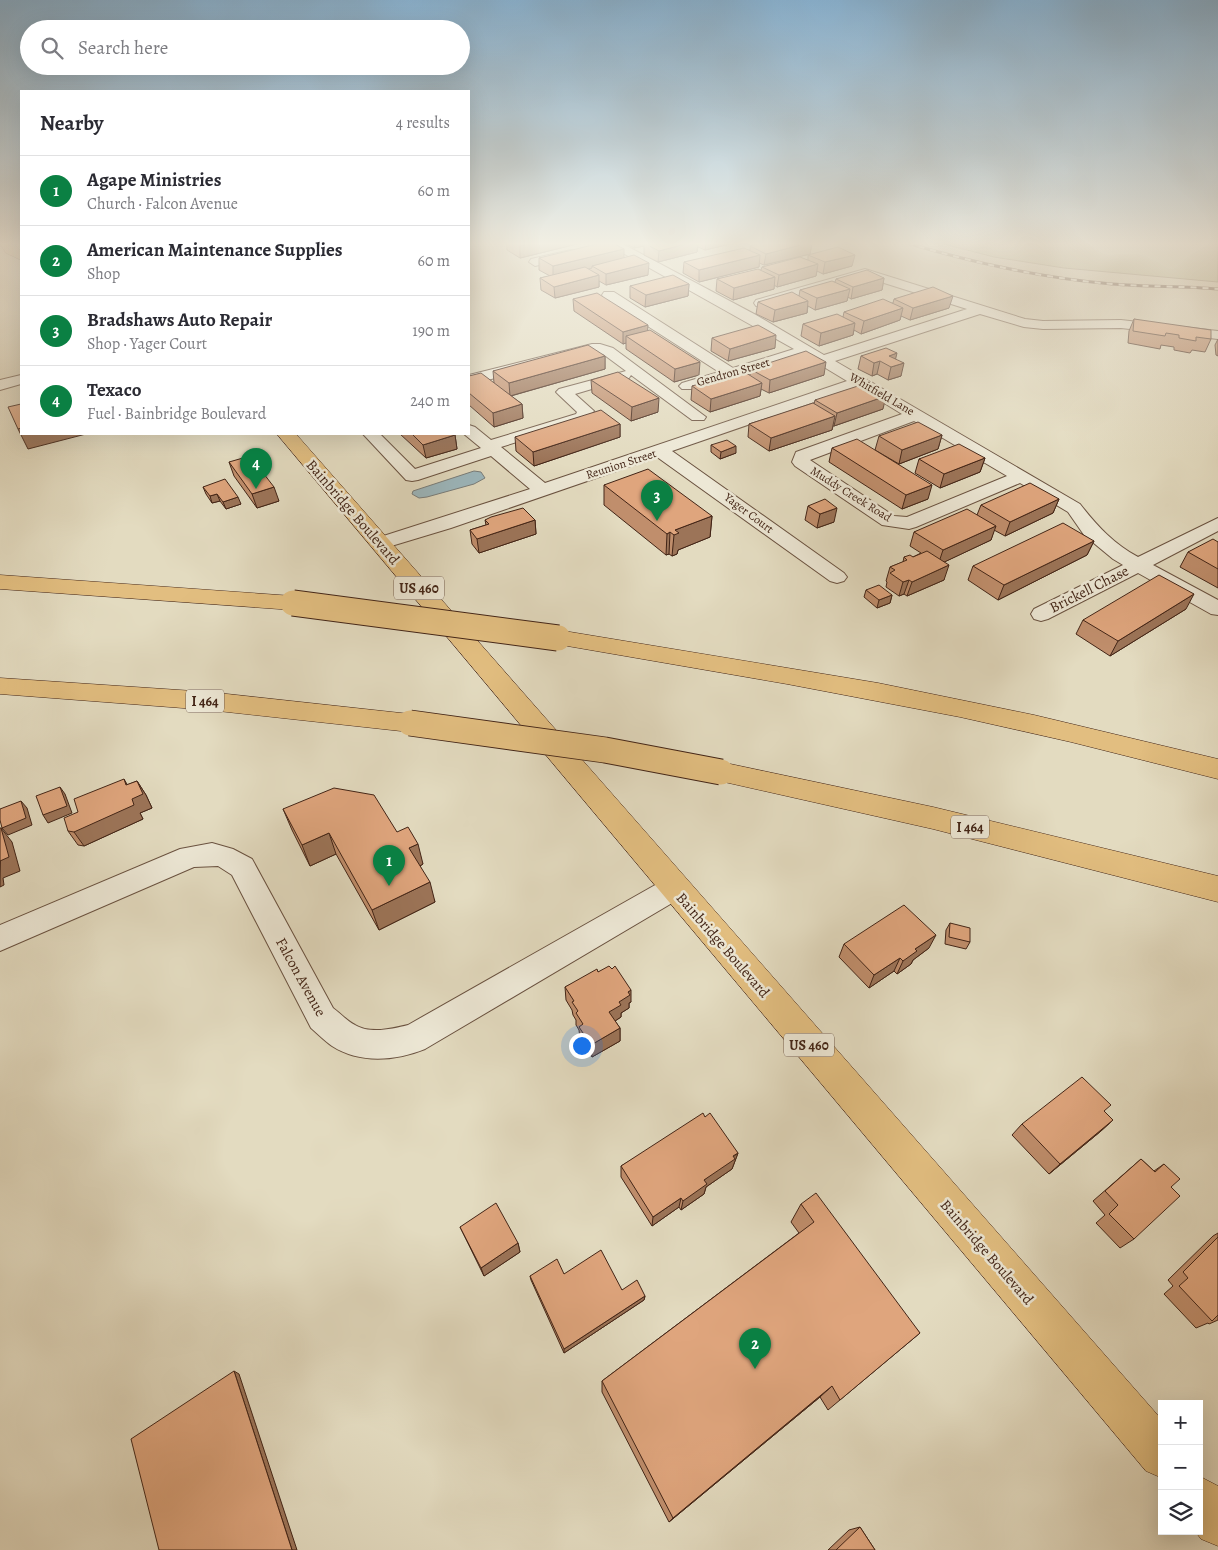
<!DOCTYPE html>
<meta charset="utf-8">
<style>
:root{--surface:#fff;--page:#f7f7f7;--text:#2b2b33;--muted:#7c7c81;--line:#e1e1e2;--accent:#0b8043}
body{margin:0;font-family:Alegreya,serif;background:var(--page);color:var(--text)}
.controls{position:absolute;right:15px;bottom:15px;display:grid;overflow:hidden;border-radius:0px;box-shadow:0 5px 20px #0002}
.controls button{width:45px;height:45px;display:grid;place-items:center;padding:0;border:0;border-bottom:1px solid var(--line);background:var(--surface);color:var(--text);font:25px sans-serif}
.you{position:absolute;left:581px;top:1045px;width:18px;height:18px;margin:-12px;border:4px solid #fff;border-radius:50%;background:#1a73e8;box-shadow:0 0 0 8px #1a73e833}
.badge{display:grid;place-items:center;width:32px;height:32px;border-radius:50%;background:var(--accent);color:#fff;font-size:16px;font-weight:700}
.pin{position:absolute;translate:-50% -41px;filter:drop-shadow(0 1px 2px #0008)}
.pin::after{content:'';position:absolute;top:26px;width:18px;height:15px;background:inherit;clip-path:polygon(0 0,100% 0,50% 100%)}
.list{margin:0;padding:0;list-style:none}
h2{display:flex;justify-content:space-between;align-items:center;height:65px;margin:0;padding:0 20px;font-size:21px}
h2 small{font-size:16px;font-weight:400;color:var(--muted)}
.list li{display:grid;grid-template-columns:32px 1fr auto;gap:15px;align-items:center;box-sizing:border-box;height:70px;padding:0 20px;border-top:1px solid var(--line)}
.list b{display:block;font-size:19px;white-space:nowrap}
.list p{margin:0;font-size:16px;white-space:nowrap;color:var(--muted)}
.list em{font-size:16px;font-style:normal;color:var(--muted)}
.icon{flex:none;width:28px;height:28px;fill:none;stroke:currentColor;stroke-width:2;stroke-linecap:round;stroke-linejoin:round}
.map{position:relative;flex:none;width:1218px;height:1550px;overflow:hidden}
.search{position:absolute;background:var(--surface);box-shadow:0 5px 20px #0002;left:20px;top:20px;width:450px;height:55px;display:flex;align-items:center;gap:12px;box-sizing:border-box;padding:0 18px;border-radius:28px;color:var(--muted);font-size:19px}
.panel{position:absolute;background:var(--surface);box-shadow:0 5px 20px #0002;left:20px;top:90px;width:450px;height:345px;border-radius:0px}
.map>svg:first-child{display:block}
.green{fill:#bcbd8d;stroke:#7f7052}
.water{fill:#9cb8bf;stroke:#787d7b}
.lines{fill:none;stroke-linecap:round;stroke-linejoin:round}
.minor-casing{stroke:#6a5240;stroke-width:2}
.primary-casing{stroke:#422416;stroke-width:1}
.motorway-casing{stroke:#422416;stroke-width:1}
.minor{fill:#ede8d6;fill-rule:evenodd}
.primary{fill:#e2be80;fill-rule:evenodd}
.motorway{fill:#e2be80;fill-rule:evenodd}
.rail-casing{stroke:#422416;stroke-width:3}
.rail{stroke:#ede8d6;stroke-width:2;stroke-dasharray:6;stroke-linecap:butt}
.motorway-bridge-casing{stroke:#422416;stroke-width:27;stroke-linecap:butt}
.motorway-bridge{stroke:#e2be80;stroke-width:25}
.wall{fill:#c08e6c;stroke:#422416}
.shaded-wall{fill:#9c7458;stroke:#422416}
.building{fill:#dfa57d;stroke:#422416}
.labels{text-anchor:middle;stroke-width:5;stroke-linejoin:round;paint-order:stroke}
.far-street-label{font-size:12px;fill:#422416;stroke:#ede8d6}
.shield{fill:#ede8d6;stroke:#755f50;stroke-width:1}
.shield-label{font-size:14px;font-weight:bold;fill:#422416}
.street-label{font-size:15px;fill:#422416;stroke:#ede8d6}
</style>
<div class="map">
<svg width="1218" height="1550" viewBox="0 0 1218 1550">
<rect width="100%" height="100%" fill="#e3dbc0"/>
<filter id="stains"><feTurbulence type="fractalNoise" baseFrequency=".004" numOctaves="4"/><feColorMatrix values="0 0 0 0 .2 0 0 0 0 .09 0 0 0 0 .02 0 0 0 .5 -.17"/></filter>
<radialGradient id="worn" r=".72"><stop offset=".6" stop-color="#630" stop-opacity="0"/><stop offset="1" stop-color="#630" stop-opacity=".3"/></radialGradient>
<path class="green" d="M940 243H1218V282L1064 268 994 257Z"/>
<path class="water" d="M474 471 481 472 485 478 474 484 427 497 419 498 412 494 413 491Z"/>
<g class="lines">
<defs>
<path id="minor" d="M605 243H621L756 315 824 355 967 309 865 277 761 307 756 306 754 303 756 300 865 269 1025 319 1043 321 1121 320 1218 331V339L1121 328 1043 329 1024 327 980 314 835 361 1080 504C1097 526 1114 544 1138 557L1218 518V531L1153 565 1218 600V615L1211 614 1138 573 1048 619 1041 621 1034 619 1031 614 1034 609 1123 565 1113 559 1084 535 1068 512 1020 483 916 527 909 529 882 525 795 466 792 462 796 452 902 414 858 387 672 451 844 573 847 577 844 581 837 583 830 581 657 457 451 528 388 547 381 549 374 547 371 543 374 539 530 489 491 456 418 480 412 481 406 480 363 434H380L415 469 481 448 464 434H469V425L475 427 491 440 576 414 577 412 559 395 556 392 559 389 626 371 603 354 592 352 469 385V375L592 344H600L613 348 706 417 704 420H692L631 375 629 378 575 394 594 411 588 420 501 447 545 483 847 381 804 355 692 389H682L679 386 682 383 719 372 604 298 602 295 604 292H614L733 368 794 349ZM914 421 1007 476 907 517 894 516 810 460Z
M571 250 575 251 577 254 575 257 535 266 529 262 531 259Z
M21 375V384L0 390V380Z
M212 843 233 849 252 859 333 1008C340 1013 347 1021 355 1025 370 1034 392 1029 408 1025L664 880 674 877 684 880 688 888 684 896 425 1049C395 1061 360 1064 332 1046 325 1041 318 1034 311 1028L232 875 218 866 194 867 0 951V925L180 849Z"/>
<path id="primary" d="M0 243H13L21 251V260L6 253Z
M277 434H296L1162 1420V1478L1146 1471Z
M1199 1476 1218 1486V1546L1201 1539 1195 1531H1199Z"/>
<path id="motorway" d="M0 575 293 596 301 598 304 603 301 608 293 610 0 589Z
M558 630 878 683 1034 715 1218 759V779L1071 742 960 717 787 684 550 643 546 638 550 633Z
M0 678 209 692 410 714 419 717 423 723 419 729 410 732 209 710 0 694Z
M721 762 933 807 1218 876V902L933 829 711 779 707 772 711 765Z"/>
</defs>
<use href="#minor" class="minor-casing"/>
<use href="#primary" class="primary-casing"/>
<use href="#motorway" class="motorway-casing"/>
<use href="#minor" class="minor"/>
<use href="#primary" class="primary"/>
<use href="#motorway" class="motorway"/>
<defs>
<path id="rail" d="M907 243C974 263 1042 278 1112 284 1147 287 1183 286 1218 289"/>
</defs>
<use href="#rail" class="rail-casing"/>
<use href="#rail" class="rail"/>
<defs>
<path id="motorway-bridge" d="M293 603 558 638
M410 723 605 750 721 772"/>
</defs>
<use href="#motorway-bridge" class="motorway-bridge-casing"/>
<use href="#motorway-bridge" class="motorway-bridge"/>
</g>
<path class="wall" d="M507 243H581L520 258 507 250Z
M625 243H734L705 250 698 247 697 252 658 262 644 255V246L634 248Z
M761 243H812L810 254 764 265 759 263V267L699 282 683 273 684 262 750 250V246Z
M808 255 852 266 823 274 817 271 816 276 777 287 774 285V289L733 300 716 291 717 279 761 270 762 267 808 260Z
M539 258H624L648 275 606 285 599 281V287L555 298 541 290 540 278 550 276 539 270Z
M884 278 882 290 851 299 848 297 847 301 815 310 808 306 807 313 773 322 756 314 758 302 799 296 800 290 835 282 836 279Z
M689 284 688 296 645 307 630 298V286Z
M573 299 647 331 699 375 674 382 626 349V343L623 344 574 311Z
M894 299 949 308 910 320 901 316 900 320 861 334 854 330 853 335 819 346 801 336 803 324 843 317 844 312 893 303Z
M1134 319 1211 339 1205 352 1192 350 1190 353 1174 350V347L1161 345 1160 349 1128 343 1129 331Z
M712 338 775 348 728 361 711 351Z
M1218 339V356L1216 355 1215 345Z
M605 356V369L511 396 522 404 523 418 494 427 469 405V376L494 383 493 371Z
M861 356 896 359 901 376 888 380 877 374 872 376 858 369Z
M750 369 824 375 769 393 761 389 760 396 710 412 691 400 692 386 750 375Z
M591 380 658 412 631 421 592 393Z
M815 400 883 409 834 426H833L832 430 769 451 748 437 749 424 814 404Z
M620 424V437L534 466 516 451 515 437Z
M400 434H454L455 435 457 449 426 458Z
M942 435 938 449 899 464 875 450 879 436Z
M711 445 736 453 720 459 711 452Z
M832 448 928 499 902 509 829 462Z
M985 458 980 472 940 488 915 473 919 459Z
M229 462 279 501 257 508 234 476Z
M604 485 712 516 710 537 678 550 677 554 672 556 669 554 666 555 604 505Z
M203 487 241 504 226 509 220 501 212 503 206 494Z
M1059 499 1053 513 1005 536 994 530 991 540 944 562V580L907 596 904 594 899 596 886 587 887 582 886 581 890 567 903 562 904 557H913L921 553 910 546 914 532 977 515 981 505Z
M808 506 834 522 817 528 805 520Z
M485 520H535L536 534 479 553 472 544 470 530 486 525Z
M1094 541 1087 555 998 600 968 580 973 566Z
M1218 542V588L1180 567 1188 552Z
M866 590 892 595 890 603 877 608 864 597Z
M1186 609 1110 656 1076 634 1083 620Z
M137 781 146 795 152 808 140 813 143 819 84 846 78 845 68 831 78 812 127 785Z
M283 809 397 832 423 864 420 866 435 902 379 930 336 854 310 866 292 830Z
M950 923 970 942 966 949 945 944 946 930Z
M844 944 929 948 913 960 911 964 897 974 894 971 869 988 839 957Z
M612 969 631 1002 629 1003V1008L621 1013V1017L615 1021 620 1028V1041L592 1057 580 1039 579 1030 576 1025V1020L573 1015 572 1010 566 1000 565 987 598 972Z
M1104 1111 1113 1120 1101 1131 1049 1174 1012 1135 1022 1124Z
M705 1117 738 1153 732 1169 706 1187 704 1194 681 1210 679 1207 652 1226 621 1177V1166Z
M1141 1159 1154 1171 1164 1164 1134 1239 1120 1248 1096 1223 1105 1215 1093 1201Z
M801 1204 920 1333 828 1410 820 1397 669 1522 602 1392V1381L799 1233 791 1222Z
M460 1227 518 1243 520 1252 484 1276Z
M1218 1233V1320L1209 1324 1208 1323 1196 1328 1164 1294 1173 1286 1168 1280 1213 1236Z
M564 1274 645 1296 644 1300 564 1353 531 1280 530 1276Z
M860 1527 875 1550H828L849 1530Z"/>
<path class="shaded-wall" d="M533 243H581L520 258V246Z
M635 243H644V246L634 248Z
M689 243H698L697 252 658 262 659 251Z
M706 243H734L705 250Z
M808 243H812L810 254 764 265 766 254Z
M624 249V260L592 266V268L553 278V266Z
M760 255 759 267 699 282V270Z
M855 255 852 266 823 274 825 262Z
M649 263 648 275 606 285V274Z
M818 264 816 276 777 287 779 275Z
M599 275V287L555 298 554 287Z
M775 277 774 289 733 300 734 288Z
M884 278 882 290 851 299 853 287Z
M689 284 688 296 645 307 646 295Z
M850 289 847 301 815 310 817 298Z
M953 296 949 308 910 320 913 308Z
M808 301 807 313 773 322 775 310Z
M903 308 900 320 861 334 864 321Z
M855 323 853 335 819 346 821 333Z
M648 325 647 338 626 336V343L623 344V332Z
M776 335 775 348 728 361 730 349Z
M897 353 894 366 889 356Z
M605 356V369L510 396 509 383Z
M880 361 877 374 872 376 874 363Z
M700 362 699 375 674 382 675 369Z
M826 362 824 375 769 393 770 380Z
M904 363 901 376 888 380 891 367Z
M762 383 760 396 710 412 711 399Z
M886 396 883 409 834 426 837 413Z
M659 398 658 412 631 421 632 407Z
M522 404 523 418 494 427 493 413Z
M835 416 832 430 769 451 771 438Z
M620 424V437L534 466 533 452Z
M21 428V434H86L28 449 18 429Z
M455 435 457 449 426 458 423 445Z
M942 435 938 449 899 464 902 450Z
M736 446V453L720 459 721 452Z
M985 458 980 472 940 488 944 474Z
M932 485 928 499 902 509 906 495Z
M274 487 279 501 257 508 252 494Z
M217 494 220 501 212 503 210 496Z
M238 497 241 504 226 509 223 502Z
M1059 499 1053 513 1005 536 1010 522Z
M837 508 834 522 817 528 820 514Z
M712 516 710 537 678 550 677 554 672 556 674 535 675 530Z
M535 520 536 534 479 553 477 539Z
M996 526 991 540 938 565 943 550Z
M670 532 669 554 666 555 667 534Z
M1094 541 1087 555 998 600 1004 585Z
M949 565 944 580 907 596 912 582Z
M909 580 904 594 899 596 903 582Z
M1194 594 1186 609 1110 656 1118 641Z
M892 595 890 603 877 608 879 600Z
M124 779 132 793 137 781 146 795 152 808 140 813 143 819 84 846 74 832 126 785Z
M60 787 65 794 72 813 48 823 43 815Z
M21 801 27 808 32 825 8 835 2 828Z
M1 828 12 842 20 871 3 878 4 885 0 887Z
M329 833 336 854 310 866 302 845Z
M418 844 423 864 415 869 409 848Z
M430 882 435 902 379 930 372 910Z
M936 935 929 948 913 960 911 964 897 974 903 961 915 949Z
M900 958 894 971 869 988 874 975Z
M631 990V1002L629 1003V1008L621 1013V1017L609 1025V1012L628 992Z
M620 1028V1041L592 1057 591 1045Z
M1113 1120 1101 1131 1049 1174 1060 1164Z
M738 1153 732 1169 706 1187 704 1194 681 1210 683 1201 704 1180Z
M681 1198 679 1207 652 1226 653 1217Z
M518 1243 520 1252 484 1276 481 1268Z
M645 1296 644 1300 564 1353V1349Z
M234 1371 239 1374 297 1550H292Z
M832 1386 820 1397 669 1522 673 1518Z"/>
<path class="building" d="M514 243H533L520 246Z
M601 243H613L624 249 553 266 539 258Z
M644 243H689L659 251Z
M761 243H808L766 254 750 246Z
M838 247 855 255 825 262 808 255Z
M744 248 760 255 699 270 684 262Z
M634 255 649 263 606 274 592 266Z
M800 257 818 264 779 275 762 267Z
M585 267 599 275 554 287 540 278Z
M758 269 775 277 734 288 717 279Z
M867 270 884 278 853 287 836 279Z
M673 275 689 284 646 295 630 286Z
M832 281 850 289 817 298 800 290Z
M933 287 953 296 913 308 894 299Z
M792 292 808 301 775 310 758 302Z
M597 293 648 325 623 332 573 299Z
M883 299 903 308 864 321 844 312Z
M837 314 855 323 821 333 803 324Z
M1134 319 1211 330V339L1196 337V341L1179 338V335L1166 333 1165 336 1133 331Z
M758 325 776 335 730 349 712 338Z
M650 330 700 362 675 369 626 336Z
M588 345 605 356 509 383 493 371Z
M886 348 897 353 889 356 904 363 891 367 880 361 874 363 861 356Z
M806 351 826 362 770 380 750 369Z
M743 371 762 383 711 399 692 386Z
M618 372 659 398 632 407 591 380Z
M481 373 522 404 493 413 469 393V376Z
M864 384 886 396 837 413 815 400Z
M813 403 835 416 771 438 749 424Z
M21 404V428L18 429 8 407Z
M601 410 620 424 533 452 515 437Z
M918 422 942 435 902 450 879 436Z
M412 434H454L455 435 423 445Z
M857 439 932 485 906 495 832 448Z
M727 440 736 446 721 452 711 445Z
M959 444 985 458 944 474 919 459Z
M250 456 274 487 252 494 229 462Z
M648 469 712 516 675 530 679 533 674 535 670 532 667 534 604 485Z
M225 479 238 497 223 502 217 494 210 496 203 487Z
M1030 483 1059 499 1010 522 981 505Z
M825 499 837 508 820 514 808 506Z
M523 508 535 520 477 539 470 530 489 524 485 520 491 517Z
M967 509 996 526 943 550 914 532Z
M1063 523 1094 541 1004 585 973 566Z
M1213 539 1218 542V569L1188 552Z
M927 551 949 565 912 582 909 580 903 582 890 573 895 570 890 567 907 560 904 557 910 555 913 557Z
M1159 575 1194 594 1118 641 1083 620Z
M879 585 892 595 879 600 866 590Z
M124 779 126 785 137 781 143 794 132 799 134 805 74 832 68 831 64 818 78 812 74 799Z
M60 787 67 806 43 815 36 796Z
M334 788 374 795 397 832 408 827 418 844 409 848 430 882 372 910 329 833 302 845 283 809Z
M21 801 26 818 2 828 0 820V809Z
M0 828H1L9 857 0 861Z
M904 905 936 935 915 949 917 951 903 961 900 958 874 975 844 944Z
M950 923 970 928V942L949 937Z
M609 966 612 969 615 966 631 990 628 992 630 995 619 1002 621 1005 609 1012 620 1028 591 1045 579 1027 583 1024 576 1013 578 1011 572 1002 574 1001 565 987 597 969 598 972Z
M1082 1077 1111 1105 1104 1111 1113 1120 1060 1164 1022 1124Z
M703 1113 705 1117 710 1113 738 1153 733 1156 735 1159 704 1180 707 1184 683 1201 681 1198 653 1217 621 1166Z
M1141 1159 1155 1172 1164 1164 1180 1179 1171 1187 1180 1196 1134 1239 1109 1214 1118 1205 1105 1191Z
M816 1193 920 1333 840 1400 832 1386 673 1518 602 1381 814 1222 801 1204Z
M496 1203 518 1243 481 1268 460 1227Z
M1218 1237V1315L1212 1321 1179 1286 1188 1278 1183 1272Z
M601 1250 622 1290 637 1280 645 1296 564 1349 530 1276 557 1259 564 1274Z
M234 1371 292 1550H159L131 1439Z
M860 1527 875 1550H836Z"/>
<linearGradient id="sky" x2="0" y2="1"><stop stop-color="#89b6d8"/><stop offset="0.53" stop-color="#f2efe3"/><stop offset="1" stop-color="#f2efe3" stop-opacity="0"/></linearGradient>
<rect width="1218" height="460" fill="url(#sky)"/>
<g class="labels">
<g class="far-street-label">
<text transform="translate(733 372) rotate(-16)" y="4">Gendron Street</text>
<text transform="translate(882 394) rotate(30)" y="4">Whitfield Lane</text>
<text transform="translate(621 464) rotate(-18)" y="4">Reunion Street</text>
<text transform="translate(851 494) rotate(32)" y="4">Muddy Creek Road</text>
<text transform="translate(749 513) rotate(37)" y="4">Yager Court</text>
</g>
<g class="shield">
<rect x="394" y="576.5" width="50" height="23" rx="4"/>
<rect x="186" y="689.5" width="38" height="23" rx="4"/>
<rect x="951" y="815.5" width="38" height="23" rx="4"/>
<rect x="784" y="1033.5" width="50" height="23" rx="4"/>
</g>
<g class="shield-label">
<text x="419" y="593">US 460</text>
<text x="205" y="706">I 464</text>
<text x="970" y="832">I 464</text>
<text x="809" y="1050">US 460</text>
</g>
<g class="street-label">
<text transform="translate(353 512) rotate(49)" y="5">Bainbridge Boulevard</text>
<text transform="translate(1089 589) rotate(-27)" y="5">Brickell Chase</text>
<text transform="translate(723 945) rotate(49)" y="5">Bainbridge Boulevard</text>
<text transform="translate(301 977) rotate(61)" y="5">Falcon Avenue</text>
<text transform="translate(987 1252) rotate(49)" y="5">Bainbridge Boulevard</text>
</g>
</g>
<rect width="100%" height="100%" filter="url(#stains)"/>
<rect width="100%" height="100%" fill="url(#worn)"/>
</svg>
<div class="controls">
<button>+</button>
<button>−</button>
<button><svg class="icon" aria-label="layers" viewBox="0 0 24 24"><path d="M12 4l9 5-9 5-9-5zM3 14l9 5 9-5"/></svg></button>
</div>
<div class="you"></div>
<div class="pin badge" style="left:389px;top:886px">1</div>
<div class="pin badge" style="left:755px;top:1369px">2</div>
<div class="pin badge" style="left:657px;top:521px">3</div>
<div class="pin badge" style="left:256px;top:489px">4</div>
<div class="search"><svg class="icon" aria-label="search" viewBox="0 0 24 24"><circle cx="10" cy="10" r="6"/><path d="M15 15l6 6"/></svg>Search here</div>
<section class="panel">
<h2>Nearby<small>4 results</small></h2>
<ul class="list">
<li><span class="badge">1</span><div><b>Agape Ministries</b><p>Church · Falcon Avenue</p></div><em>60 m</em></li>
<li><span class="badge">2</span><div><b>American Maintenance Supplies</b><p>Shop</p></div><em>60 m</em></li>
<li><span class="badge">3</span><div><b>Bradshaws Auto Repair</b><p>Shop · Yager Court</p></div><em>190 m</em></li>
<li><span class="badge">4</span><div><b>Texaco</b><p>Fuel · Bainbridge Boulevard</p></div><em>240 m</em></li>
</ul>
</section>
</div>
